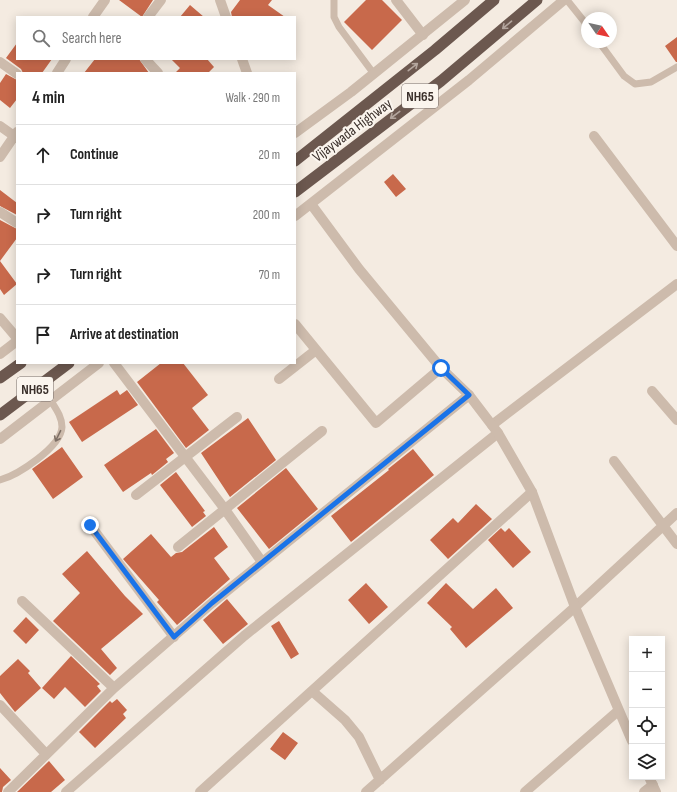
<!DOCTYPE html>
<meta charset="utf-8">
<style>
:root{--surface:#fff;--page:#f6f6f6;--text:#222;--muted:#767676;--line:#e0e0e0}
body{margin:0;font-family:"Sofia Sans Condensed",sans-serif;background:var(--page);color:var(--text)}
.controls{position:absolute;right:12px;bottom:12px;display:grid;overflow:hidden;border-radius:0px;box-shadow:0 2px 10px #0003}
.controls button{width:36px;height:36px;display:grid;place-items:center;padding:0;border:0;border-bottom:1px solid var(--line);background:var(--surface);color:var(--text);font:20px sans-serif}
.compass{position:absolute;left:581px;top:12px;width:36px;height:36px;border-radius:50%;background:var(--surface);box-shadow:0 2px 10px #0003;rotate:124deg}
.stop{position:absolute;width:12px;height:12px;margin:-9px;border:3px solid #1a73e8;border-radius:50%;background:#fff}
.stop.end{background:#1a73e8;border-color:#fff;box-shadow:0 1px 4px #0008}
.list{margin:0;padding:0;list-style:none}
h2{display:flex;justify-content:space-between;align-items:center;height:52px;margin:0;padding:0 16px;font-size:17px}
h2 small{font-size:13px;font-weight:400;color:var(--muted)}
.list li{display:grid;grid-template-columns:26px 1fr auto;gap:12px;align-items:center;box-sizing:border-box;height:60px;padding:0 16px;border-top:1px solid var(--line)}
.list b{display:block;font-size:15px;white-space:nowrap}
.list em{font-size:13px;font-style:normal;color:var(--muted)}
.icon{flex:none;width:22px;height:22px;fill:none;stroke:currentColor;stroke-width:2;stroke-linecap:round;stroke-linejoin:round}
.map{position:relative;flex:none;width:677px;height:792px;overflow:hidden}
.search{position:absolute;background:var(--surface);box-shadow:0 2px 10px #0003;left:16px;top:16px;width:280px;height:44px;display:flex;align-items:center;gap:10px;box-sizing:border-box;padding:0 14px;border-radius:0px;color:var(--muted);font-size:15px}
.panel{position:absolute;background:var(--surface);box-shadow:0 2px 10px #0003;left:16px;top:72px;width:280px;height:292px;border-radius:0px}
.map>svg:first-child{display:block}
.building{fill:#c8694b}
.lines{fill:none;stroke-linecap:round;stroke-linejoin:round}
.service{stroke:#cdbbac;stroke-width:7}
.minor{stroke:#cdbbac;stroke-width:10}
.tertiary{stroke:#cdbbac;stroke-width:10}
.trunk{stroke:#6c584f;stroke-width:11}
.oneway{stroke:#b4a69e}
.oneway2{stroke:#7d6f65}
.route{stroke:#1a73e8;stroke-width:5}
.labels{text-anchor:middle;stroke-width:4;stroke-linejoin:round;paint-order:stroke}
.shield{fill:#fbf5ee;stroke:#756b66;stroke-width:1}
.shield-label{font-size:14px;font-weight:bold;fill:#3b302b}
.street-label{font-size:15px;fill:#3b302b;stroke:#fbf5ee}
</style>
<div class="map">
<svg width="677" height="792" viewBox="0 0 677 792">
<rect width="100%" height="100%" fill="#f4ebe1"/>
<path class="building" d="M119 0H153L142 17Z
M240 0H272L268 5 285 17H232L231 12Z
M366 0H382L402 20 372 50 344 22Z
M190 5 204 17H180Z
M677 37V62H676L665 46Z
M17 43V59H52L42 73H23L21 69 6 58Z
M95 59H139L149 73H84Z
M171 59H207L214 67 208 73H175L180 68Z
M6 74 17 80V99L10 108 0 100V83Z
M393 174 406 189 396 197 384 182Z
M0 190 17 203V215L0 206Z
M0 220 17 229V238L0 261 17 284 4 295 0 289Z
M161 363H183L208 395 192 408 209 430 186 448 137 382Z
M117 390 120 395 127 390 138 405 82 442 69 422Z
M248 418 276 460 230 497 201 453Z
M156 429 174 453 166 459 168 462 152 475 151 473 123 492 104 465Z
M62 447 83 477 53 499 32 469Z
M413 449 434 475 351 542 331 516 389 470 388 469Z
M286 468 318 509 269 549 237 508Z
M176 472 205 511 203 512 206 516 192 527 160 485Z
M476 504 492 519 448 559 430 540 453 518 458 523Z
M214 527 228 547 214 558 230 579 177 625 157 602 159 600 123 559 151 534 171 557 176 553 182 552Z
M501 528 505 532 509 528 531 552 513 568 488 540Z
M87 551 125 596 143 614 101 649 117 668 110 675 53 621 80 593 62 574Z
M366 583 388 607 369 624 348 600Z
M446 583 473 609 496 588 513 608 466 648 450 629 452 627 427 603Z
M227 599 248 624 223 644 203 620Z
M26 617 39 630 26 644 13 631Z
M279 621 299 654 291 659 271 626Z
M71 656 100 684 97 686 101 691 85 707 65 687 54 699 42 688Z
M18 659 30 671 28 673 41 688 15 712 0 693V676Z
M117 699 127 710 123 714 126 718 95 748 79 732 110 701 112 703Z
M283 732 298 743 285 760 270 749Z
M49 761 65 780 51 792H17Z
M0 768 11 780 3 787 2 792H0Z"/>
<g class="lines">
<path class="service" d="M334 0V17L339 27 374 74
M567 0 587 25
M599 42 624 76 635 84 651 82 677 67
M0 480C18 475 61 447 62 427 62 417 56 409 51 401"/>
<path class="minor" d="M220 0 226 17
M396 0 423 35
M93 17 105 0
M148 17 161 0
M145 59 158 73
M242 59 247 73
M0 62 17 74
M57 73 66 59
M0 126 17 138
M594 136 677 246
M0 157 17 132
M0 212 17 223
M0 318 17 338
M295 324 376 423 441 368
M114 363 224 508 262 562
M279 379 316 350
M652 391 677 420
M492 425 677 284
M614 461 677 544
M136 495 237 417
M90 525 174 637
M178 547 322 431
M22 601 114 688
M312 691 345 720 359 737 380 780
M0 705 46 754
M8 792 114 688 212 603 469 395
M66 792 244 636 498 433
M200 792 532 492
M366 792 575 607 677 513
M525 792 618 711
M644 792 653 785"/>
<path class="tertiary" d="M295 133 351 92 465 0
M311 204 359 269 441 368 469 395 498 433 532 492 575 607 632 741
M295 216 469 80 564 0
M0 354 17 341
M0 439 99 363
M649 777 656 792"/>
<path class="trunk" d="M295 161 435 50 494 0
M295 192 441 81 537 0
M0 378 21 363
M0 415 69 363"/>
</g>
<defs><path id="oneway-shaft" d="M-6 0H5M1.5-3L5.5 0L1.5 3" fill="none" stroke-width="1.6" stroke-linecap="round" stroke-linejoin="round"/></defs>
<g class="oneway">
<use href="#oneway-shaft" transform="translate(507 25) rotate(140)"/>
<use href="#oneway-shaft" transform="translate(413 67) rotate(-38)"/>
<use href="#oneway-shaft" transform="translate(395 115) rotate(143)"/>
</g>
<use class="oneway2" href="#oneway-shaft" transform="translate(58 436) rotate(116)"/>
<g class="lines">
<path class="route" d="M90 525 174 637 212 603 469 395 441 368"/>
</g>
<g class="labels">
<g class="shield">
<rect x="402" y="84" width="36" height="24" rx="3"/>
<rect x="17" y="377" width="36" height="24" rx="3"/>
</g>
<g class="shield-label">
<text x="420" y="101">NH65</text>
<text x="35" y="394">NH65</text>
</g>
<g class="street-label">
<text transform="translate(352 130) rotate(-37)" y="5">Vijaywada Highway</text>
</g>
</g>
</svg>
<div class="controls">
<button>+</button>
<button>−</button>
<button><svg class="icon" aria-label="locate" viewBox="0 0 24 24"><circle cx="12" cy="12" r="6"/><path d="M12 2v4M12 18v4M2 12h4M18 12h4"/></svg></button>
<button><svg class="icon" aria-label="layers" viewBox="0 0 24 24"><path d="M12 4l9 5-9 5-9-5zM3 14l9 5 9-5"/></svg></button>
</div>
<svg class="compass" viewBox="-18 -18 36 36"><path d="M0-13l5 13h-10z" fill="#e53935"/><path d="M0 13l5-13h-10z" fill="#767676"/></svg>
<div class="stop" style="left:441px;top:368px"></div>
<div class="stop end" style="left:90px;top:525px"></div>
<div class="search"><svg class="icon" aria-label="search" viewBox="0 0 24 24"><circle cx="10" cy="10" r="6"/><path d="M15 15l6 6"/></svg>Search here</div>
<section class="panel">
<h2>4 min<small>Walk · 290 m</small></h2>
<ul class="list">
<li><svg class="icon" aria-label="ahead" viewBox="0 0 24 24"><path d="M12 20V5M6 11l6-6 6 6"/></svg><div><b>Continue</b></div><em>20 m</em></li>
<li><svg class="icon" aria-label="right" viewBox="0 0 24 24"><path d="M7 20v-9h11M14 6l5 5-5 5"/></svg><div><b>Turn right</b></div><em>200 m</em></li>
<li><svg class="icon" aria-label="right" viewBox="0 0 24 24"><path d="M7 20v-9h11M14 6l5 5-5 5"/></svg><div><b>Turn right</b></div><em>70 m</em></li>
<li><svg class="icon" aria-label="arrive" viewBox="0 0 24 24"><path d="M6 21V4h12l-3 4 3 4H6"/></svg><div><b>Arrive at destination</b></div></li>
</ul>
</section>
</div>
